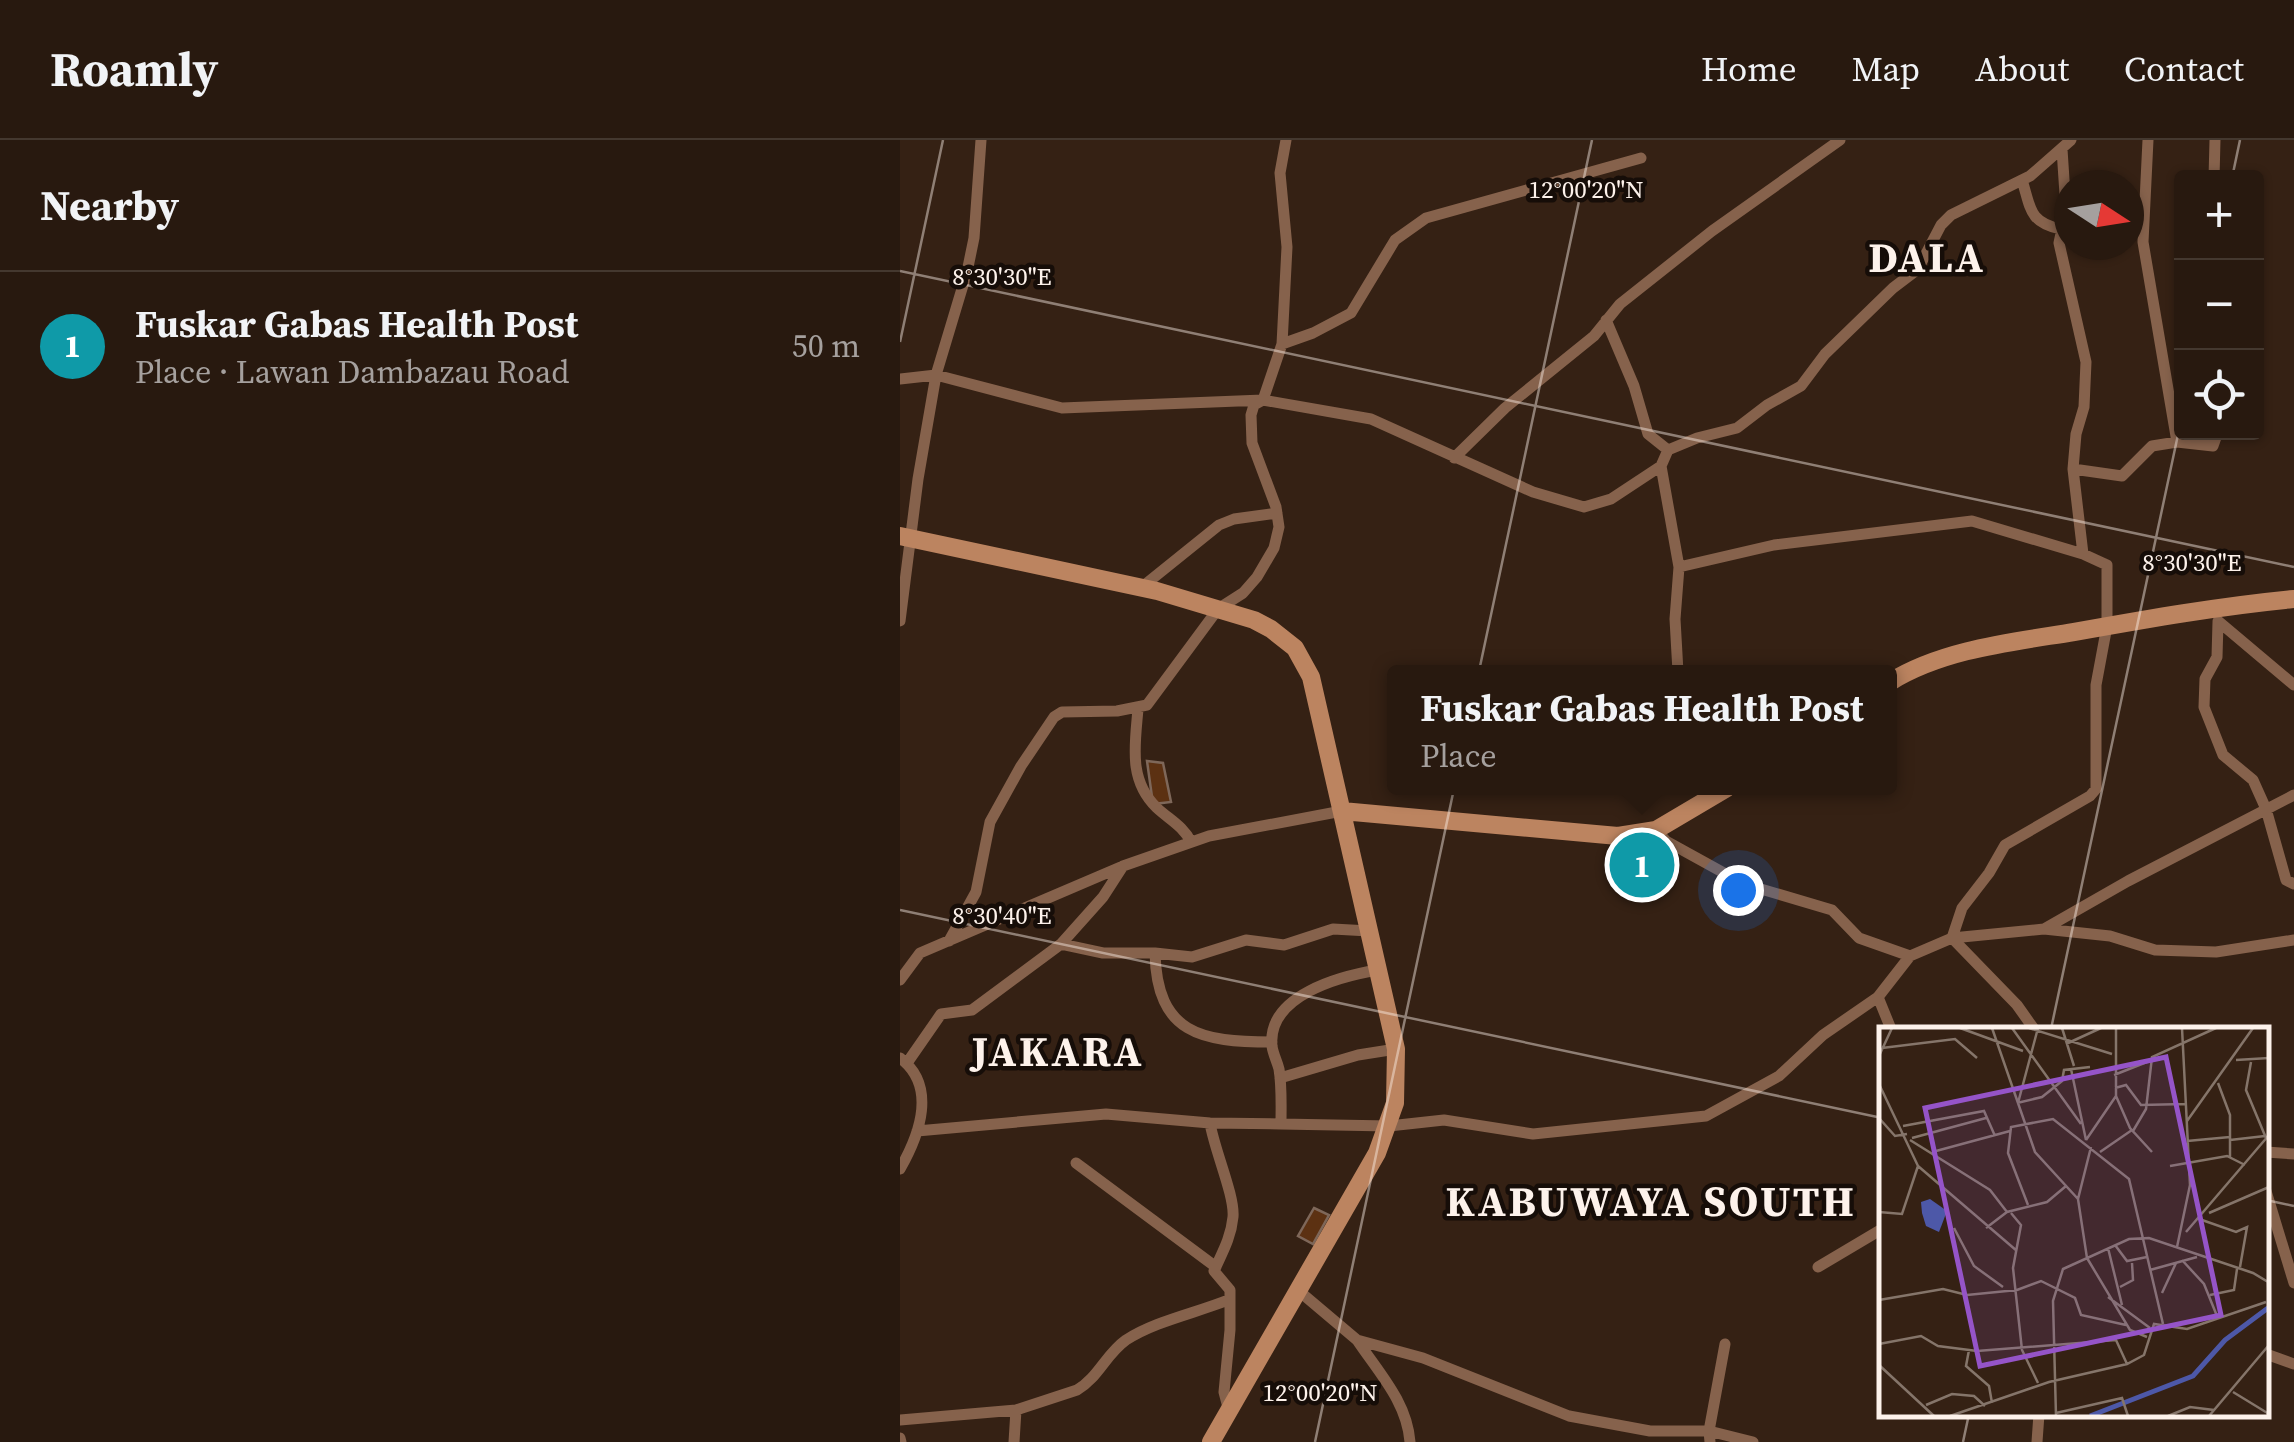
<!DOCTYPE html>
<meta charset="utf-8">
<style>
:root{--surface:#28190f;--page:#302218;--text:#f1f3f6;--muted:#a5a09e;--line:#44382f;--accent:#2563eb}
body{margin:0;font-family:"Source Serif 4",serif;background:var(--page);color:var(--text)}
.controls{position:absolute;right:30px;top:30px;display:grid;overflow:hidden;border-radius:10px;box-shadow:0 2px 8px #0004}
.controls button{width:90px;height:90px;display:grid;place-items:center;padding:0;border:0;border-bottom:2px solid var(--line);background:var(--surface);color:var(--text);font:50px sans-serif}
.compass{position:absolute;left:1154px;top:30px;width:90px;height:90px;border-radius:50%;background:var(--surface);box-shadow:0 2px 8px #0004;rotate:102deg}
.you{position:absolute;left:838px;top:750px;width:35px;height:35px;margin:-25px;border:8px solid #fff;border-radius:50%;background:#1a73e8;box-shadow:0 0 0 15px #1a73e833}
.badge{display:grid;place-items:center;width:65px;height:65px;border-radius:50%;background:var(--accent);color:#fff;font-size:32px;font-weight:700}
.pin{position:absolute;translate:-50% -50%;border:5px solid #fff;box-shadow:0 2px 10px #0006}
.popup{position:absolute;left:487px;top:525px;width:510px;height:130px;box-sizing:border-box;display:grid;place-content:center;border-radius:10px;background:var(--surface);filter:drop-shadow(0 2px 8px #0005);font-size:32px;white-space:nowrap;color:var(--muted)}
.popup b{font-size:38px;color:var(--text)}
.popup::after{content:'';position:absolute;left:50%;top:100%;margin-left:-20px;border:20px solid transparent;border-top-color:var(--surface)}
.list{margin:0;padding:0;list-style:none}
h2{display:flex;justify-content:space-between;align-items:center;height:130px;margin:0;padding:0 40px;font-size:42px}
h2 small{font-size:32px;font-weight:400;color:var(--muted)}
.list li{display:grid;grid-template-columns:65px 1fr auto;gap:30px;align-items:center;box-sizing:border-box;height:150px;padding:0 40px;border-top:2px solid var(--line)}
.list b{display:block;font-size:38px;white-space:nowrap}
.list p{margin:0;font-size:32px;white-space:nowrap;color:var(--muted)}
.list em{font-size:32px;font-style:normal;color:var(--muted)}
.icon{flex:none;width:55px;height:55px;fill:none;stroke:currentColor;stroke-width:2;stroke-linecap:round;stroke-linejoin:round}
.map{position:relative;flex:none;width:1394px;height:1302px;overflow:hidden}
header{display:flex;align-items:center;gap:60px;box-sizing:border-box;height:140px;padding:0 50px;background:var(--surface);border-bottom:2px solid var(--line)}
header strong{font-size:48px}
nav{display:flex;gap:55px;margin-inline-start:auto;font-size:35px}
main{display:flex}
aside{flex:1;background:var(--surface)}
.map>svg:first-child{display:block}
.building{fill:#5c3112;stroke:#7e6759;stroke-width:2.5}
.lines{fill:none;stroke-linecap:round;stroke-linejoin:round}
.street{stroke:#86624c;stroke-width:11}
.secondary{stroke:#bc8460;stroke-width:18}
.ticks{fill:none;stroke:#fdf2eb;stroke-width:2.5;stroke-opacity:0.45}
.labels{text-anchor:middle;stroke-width:9;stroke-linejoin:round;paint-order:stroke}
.district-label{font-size:42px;font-weight:bold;letter-spacing:2.5px;fill:#fdf2eb;stroke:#160d08}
.inset-river{fill:none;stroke:#4d58a8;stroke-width:5}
.inset-road{fill:none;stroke:#85756a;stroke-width:2.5}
.view{fill:#9554c8;fill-opacity:0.15;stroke:#9554c8;stroke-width:5}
.inset-edge{fill:none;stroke:#fdf2eb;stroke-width:5}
.ticks-label{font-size:25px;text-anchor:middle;fill:#fdf2eb;stroke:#160d08;stroke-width:9;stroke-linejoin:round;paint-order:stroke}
</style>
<header>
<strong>Roamly</strong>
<nav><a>Home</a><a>Map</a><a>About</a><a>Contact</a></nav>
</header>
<main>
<aside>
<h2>Nearby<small></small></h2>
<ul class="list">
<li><span class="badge" style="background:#0f9aa8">1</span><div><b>Fuskar Gabas Health Post</b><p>Place · Lawan Dambazau Road</p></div><em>50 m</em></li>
</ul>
</aside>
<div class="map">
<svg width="1394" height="1302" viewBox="0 0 1394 1302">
<rect width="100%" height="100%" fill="#352114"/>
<path class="building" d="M247 621 263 623 271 662 253 664Z
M727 710 764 711 763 742 716 739Z
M414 1068 429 1075 413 1104 398 1096Z"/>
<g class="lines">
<path class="street" d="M1248 0 1243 102 1277 302
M1162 9 1166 70 1159 103 1186 222 1184 267 1176 294 1173 329 1183 414
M1314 38 1315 0
M1122 40C1131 69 1129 82 1160 89
M706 180 734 246 748 294 768 310 761 326 779 427 775 479 778 532
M382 204 413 193 451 173 495 100 526 78 741 18
M0 239 36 235 162 268 363 260 471 279 633 352 684 367 711 359 761 326
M768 310 797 298 837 288 867 265 901 246 925 214 993 148 1018 129 1041 85 1051 75 1130 36 1171 0
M554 318 605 268 694 196 720 164 812 91 940 0
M1173 329 1222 336 1252 306 1277 302 1313 306 1318 292
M779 427 874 405 1072 381 1183 414 1207 425V486L1196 545V649L1190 656 1105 705 1089 733 1062 768 1052 798
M242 447 319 385 334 379 377 373
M0 481 18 339 36 235 67 132 74 98 81 0
M1318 481 1394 545
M1318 482 1317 517 1305 539 1304 567 1323 615 1353 640 1366 669 1386 740 1394 744
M238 569C235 605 228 640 257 668 270 680 283 686 291 702
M756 690 766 701 844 744 932 770 959 798 1010 816
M1144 789 1228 741 1394 655
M1052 798 1117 865 1134 889
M49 801 76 752 90 682 121 626 154 577 162 572 217 571 247 565 318 469 343 453 357 437 374 408 379 387 376 367 352 303 351 275 354 265 363 260 382 204 387 107 380 33 386 0
M161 804 203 813H255L292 817 346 800 384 805 433 789 469 791
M255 813C257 894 301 902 372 902
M0 840 20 813 223 726 309 696 442 671
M978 857 991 889
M0 918C37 946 20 994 0 1029
M7 923 41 874 72 870 161 804 203 757 223 726
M380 938 458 915 496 909
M310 983C314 1009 335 1056 333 1077 331 1098 322 1113 314 1131L330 1150V1190L324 1252 329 1271
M381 984C381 966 382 947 379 929 377 921 373 914 372 906 367 855 441 836 478 830
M17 991 206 974 310 983 381 984 489 986 544 980 633 994 806 976 879 936 923 895 978 857 1010 816 1052 798 1144 789 1210 796 1255 810 1316 812 1394 800
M1366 1012 1394 1014
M176 1023 316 1127
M1366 1051 1394 1143
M918 1127 982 1089
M399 1151 457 1200 523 1218 669 1276 750 1291H809L853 1302
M457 1200C479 1233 507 1262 510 1302
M1366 1214 1394 1224
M0 1280 116 1270 177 1250C198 1238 206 1214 226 1200 255 1181 296 1173 328 1160
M0 1298 1 1302
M114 1302 116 1270
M810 1302 809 1291 825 1204
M1137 1302 1139 1274"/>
<path class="secondary" d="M0 396 257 451 354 480 371 489 395 508 411 537 496 909 495 963 477 1013 311 1302
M990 542C1043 509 1113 502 1174 492 1247 479 1320 466 1394 459
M442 671 718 696 756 690 827 648"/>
</g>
<path class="ticks" d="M1332 38 1340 0M0 131 1394 427M0 202 43 0M0 770 982 978M1151 889 1282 276M1366 1060 1394 1066M415 1302 692 0M1063 1302 1069 1274"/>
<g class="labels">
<g class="district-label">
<text x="1027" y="132">DALA</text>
<text x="158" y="926">JAKARA</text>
<text x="751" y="1076">KABUWAYA SOUTH</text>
</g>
</g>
<g transform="translate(979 887)">
<rect width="390" height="390" fill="#352114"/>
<path d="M51 172 68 184 60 205 47 199 43 186 42 175Z" fill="#4d58a8"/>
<path class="inset-river" d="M211 389 314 349 346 313 389 281"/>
<path class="inset-road" d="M81 1 144 24M113 1 156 125 199 172 208 231M133 1 202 97M150 1 233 27M183 1 195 39M237 1V69L251 101 273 125M187 17 222 1M3 21 76 12 98 31M0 29 13 1M357 33 390 31M372 35 367 63 387 111M192 42 207 113M235 48 273 33M339 56 351 88V130M0 57 39 139 23 187 0 185M236 61 247 58 262 78 306 77M138 76 163 70 183 54 185 43 211 40M139 76 159 1M0 91 16 109 28 107M308 94 374 1M24 99 105 84 116 109M254 104 267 82 273 30 337 1M33 111 107 91M31 113 111 163 128 185M207 113 237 69M351 113 386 109M308 114 351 110M57 124 131 104M221 125 253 103M39 139 138 224M291 139 348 129 366 138M199 172 212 120M149 178 129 126 132 100 174 92 250 152 284 297M132 186 142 198 134 241 143 323 159 356M330 186 390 160M323 193 357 205 368 200 361 240M75 201 95 239 124 260M107 201 128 185 168 175 187 159M307 205 390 108M236 218 248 234 268 230M298 220 311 158 303 1M229 221 243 278M208 231 251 303 268 310M303 233 325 257 338 289M271 243 318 230M241 260 254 253 253 236M283 266 297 236M331 268 355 263 358 242M229 270 271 301M0 273 64 262 88 268 138 263 162 254 196 271 202 288 247 298M0 317 42 309 59 319 98 324 237 313 248 337M90 323 87 339 110 359 113 376M0 338 55 389M354 365 390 387M47 378 73 367 95 369 106 379M177 386 243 371 249 389M71 389 170 355 248 337 265 328 275 297 308 302 387 275M177 389 174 274 184 242 250 212 270 211 374 246 389 255 390 282M289 389 311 380 335 383M330 389 390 318"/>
<path class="view" d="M287 30 342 288 101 339 46 81Z"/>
<rect width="390" height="390" class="inset-edge"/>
</g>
<g class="ticks-label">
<text x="686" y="58">12°00'20"N</text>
<text x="102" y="145">8°30'30"E</text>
<text x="1292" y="431">8°30'30"E</text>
<text x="102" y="784">8°30'40"E</text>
<text x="420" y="1261">12°00'20"N</text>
</g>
</svg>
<div class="controls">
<button>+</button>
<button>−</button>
<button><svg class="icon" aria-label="locate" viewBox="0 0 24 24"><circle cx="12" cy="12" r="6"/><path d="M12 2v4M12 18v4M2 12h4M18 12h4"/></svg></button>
</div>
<svg class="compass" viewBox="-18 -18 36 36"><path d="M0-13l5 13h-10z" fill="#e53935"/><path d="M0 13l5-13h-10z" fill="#a5a09e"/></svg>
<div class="you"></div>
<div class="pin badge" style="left:742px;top:725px;background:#0f9aa8">1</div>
<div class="popup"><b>Fuskar Gabas Health Post</b>Place</div>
</div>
</main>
